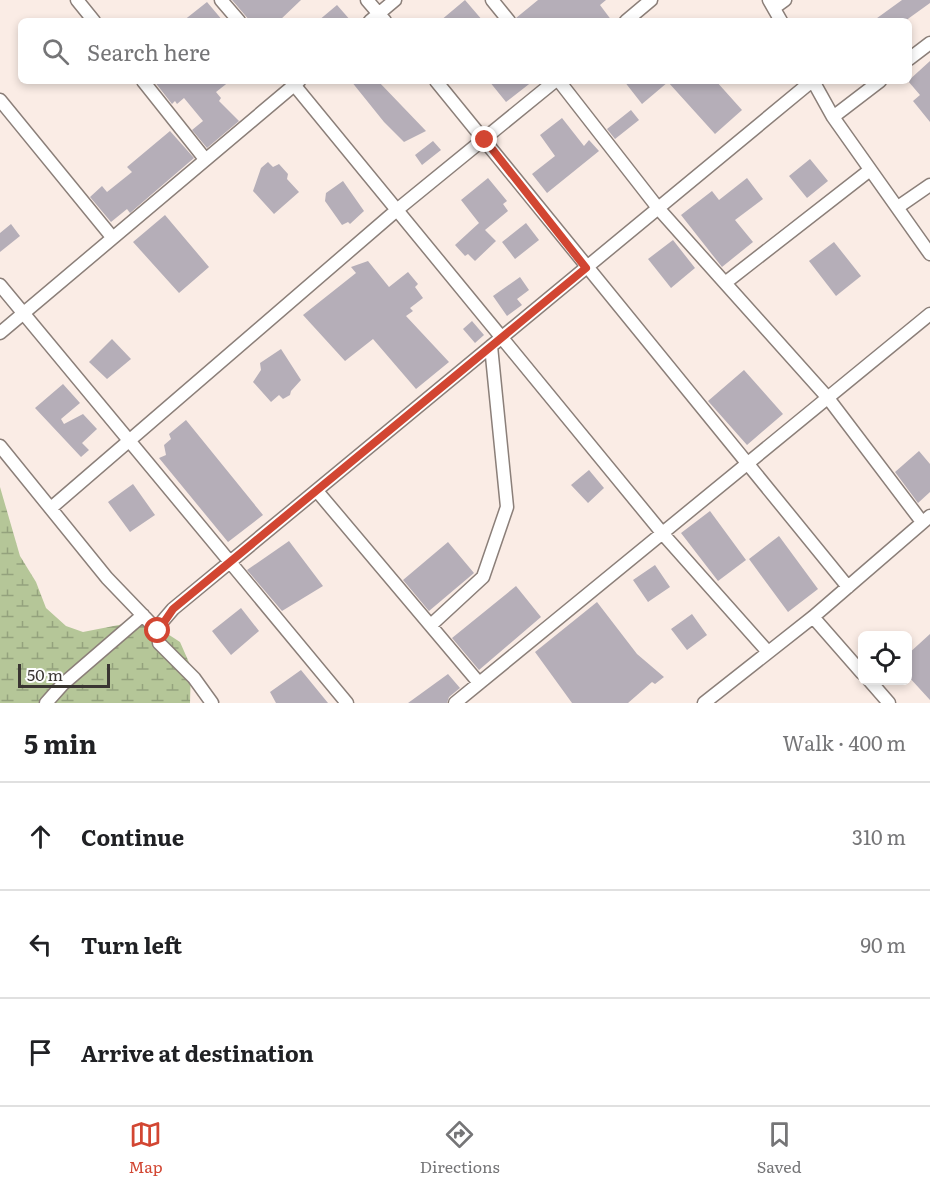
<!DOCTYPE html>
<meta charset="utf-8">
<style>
:root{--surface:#fff;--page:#f2f2f2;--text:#202124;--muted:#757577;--line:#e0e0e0;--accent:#d24632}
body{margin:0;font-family:Literata,serif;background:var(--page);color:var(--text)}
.controls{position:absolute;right:18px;bottom:18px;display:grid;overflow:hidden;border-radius:9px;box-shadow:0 3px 9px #0003}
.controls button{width:54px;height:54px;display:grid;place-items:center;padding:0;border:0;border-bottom:2px solid var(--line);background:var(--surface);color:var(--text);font:30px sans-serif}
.scale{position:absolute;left:18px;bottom:15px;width:92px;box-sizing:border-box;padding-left:6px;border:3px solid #3a3532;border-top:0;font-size:16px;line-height:21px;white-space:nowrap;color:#3a3532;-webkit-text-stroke:4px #fff;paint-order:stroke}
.stop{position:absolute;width:18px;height:18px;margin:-14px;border:4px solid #d24632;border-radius:50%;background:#fff}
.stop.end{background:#d24632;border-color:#fff;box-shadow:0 2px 6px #0008}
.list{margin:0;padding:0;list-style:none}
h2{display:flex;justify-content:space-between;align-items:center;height:78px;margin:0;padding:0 24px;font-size:26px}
h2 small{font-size:20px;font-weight:400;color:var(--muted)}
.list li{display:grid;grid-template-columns:39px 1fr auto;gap:18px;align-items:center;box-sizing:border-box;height:108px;padding:0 24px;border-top:2px solid var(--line)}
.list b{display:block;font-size:22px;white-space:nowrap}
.list em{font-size:20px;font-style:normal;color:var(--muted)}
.icon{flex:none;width:33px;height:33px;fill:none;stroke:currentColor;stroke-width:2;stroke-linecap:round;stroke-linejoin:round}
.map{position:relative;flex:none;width:930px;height:703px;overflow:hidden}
.search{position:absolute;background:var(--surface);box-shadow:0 3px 9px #0003;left:18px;right:18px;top:18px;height:66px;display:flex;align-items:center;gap:15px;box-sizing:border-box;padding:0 21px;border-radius:9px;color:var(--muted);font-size:22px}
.sheet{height:402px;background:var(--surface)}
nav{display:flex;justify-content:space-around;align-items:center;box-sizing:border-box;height:84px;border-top:2px solid var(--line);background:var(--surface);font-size:16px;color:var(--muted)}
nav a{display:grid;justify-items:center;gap:3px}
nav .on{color:var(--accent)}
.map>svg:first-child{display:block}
.wetland{fill:url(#wetland-marsh)}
.building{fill:#b5aeb8}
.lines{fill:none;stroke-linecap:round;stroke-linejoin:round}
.minor-casing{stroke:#8b7f79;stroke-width:15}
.minor{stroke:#fff;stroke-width:12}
.route{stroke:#d24632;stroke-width:8}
</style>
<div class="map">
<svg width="930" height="703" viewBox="0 0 930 703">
<defs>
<pattern id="wetland-marsh" width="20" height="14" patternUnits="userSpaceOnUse" patternTransform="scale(1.5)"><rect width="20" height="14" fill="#b5c698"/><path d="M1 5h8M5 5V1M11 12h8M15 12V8" fill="none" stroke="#94a27d"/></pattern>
</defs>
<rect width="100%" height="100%" fill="#faece5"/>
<path class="wetland" d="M0 487 20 556 36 582 46 608 66 626 83 632 134 622 160 629 180 642 191 667 190 703H0Z"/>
<path class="building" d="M232 0H301L279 21H250Z
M465 0 483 21H440Z
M538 0H606L600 5 612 21H517L516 18Z
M902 0H930V3L905 21H873Z
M207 2 223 21H183Z
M337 5 351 21H318Z
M930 61V122L913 101 920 95 908 81Z
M154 81H230L216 92 221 98 219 101 239 121 207 148 192 130 203 121 184 98 177 104 175 101 172 104Z
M351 81H378L426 131 404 142 384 122Z
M489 81H533L506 102Z
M624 81H716L742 110 715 134 668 82 642 104Z
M631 110 639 120 615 139 607 129Z
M562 118 584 146 589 140 599 151 547 193 532 174 555 156 540 135Z
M170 131 194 158 130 213 127 209 111 222 90 197 102 186 107 192 132 172 127 167Z
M433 141 441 150 422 165 415 155Z
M810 159 828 181 807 198 789 176Z
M268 162 273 167 279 164 288 174 287 179 299 192 274 214 253 191 261 168Z
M488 178 507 201 503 204 508 211 485 230 496 241 475 261 468 254 465 256 455 245 479 223 461 200Z
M747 178 763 199 735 220 753 242 722 267 681 215 712 191 719 200Z
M343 181 364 211 350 224 348 222 342 225 325 201 326 193Z
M165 215 209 267 179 293 133 242Z
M526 223 539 240 515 259 502 242Z
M11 224 20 236 0 252V233Z
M673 240 695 268 671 288 648 259Z
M834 242 861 276 836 296 809 261Z
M368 261 389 287 408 272 418 284 415 287 423 298 410 308 413 311 406 316 449 362 416 389 373 339 345 361 303 315 356 273 351 267Z
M520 277 529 290 517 299 522 305 507 316 493 296Z
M472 321 484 335 475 343 463 329Z
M112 339 131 359 107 379 89 362Z
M281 349 301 380 291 391 290 395 283 399 279 395 271 402 253 382 261 370 260 363Z
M744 370 783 414 747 445 708 401Z
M63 384 80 403 61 419 64 424 83 414 97 429 82 443 89 450 81 457 35 408Z
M186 420 263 515 228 542 159 458 166 455 164 445 171 439 169 434Z
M919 451 930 464V492L918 503 895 472Z
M589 470 604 488 588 503 571 485Z
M133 484 155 515 130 532 108 502Z
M710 511 746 560 718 581 681 533Z
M779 536 818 589 788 612 749 559Z
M289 541 323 586 282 611 247 570Z
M448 542 474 573 429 611 403 580Z
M655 565 670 587 648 602 633 580Z
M516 586 541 617 479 670 452 638Z
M597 602 637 654 664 677 655 684 652 682 628 703H572L535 652Z
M241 608 259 631 231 655 212 631Z
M692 614 707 635 687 650 671 629Z
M930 634V700L908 676V654Z
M301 670 328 703H276L270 692Z
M448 674 460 688 449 697 447 703H408Z"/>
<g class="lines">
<defs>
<path id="minor" d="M77 0 94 21
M221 0 239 21
M367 0 385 21
M492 0 509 21
M769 0 781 21
M774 8 785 0
M370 21 395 0
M626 21 651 0
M909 59 930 43
M143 81 205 159
M291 81 663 534 768 652
M436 81 848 587
M559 81 658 208 725 283 870 170
M813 81 833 117 930 254
M0 100 112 237
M833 117 880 81
M898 207 930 185
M725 283 828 398 922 522
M0 285 347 703
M0 333 299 81
M0 446 107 578 158 631
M317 491 479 683
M51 508 398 209 555 81
M813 617 862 673
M431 625 483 577 507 507 491 346
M869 680 889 703
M46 703 63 684 143 615
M212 703 194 678 159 643 158 631 161 623 173 609 812 81
M455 703 930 314
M704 703 813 617 930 516"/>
</defs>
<use href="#minor" class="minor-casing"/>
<use href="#minor" class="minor"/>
</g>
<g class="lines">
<path class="route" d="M158 631 173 609 586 268 485 140"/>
</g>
</svg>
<div class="controls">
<button><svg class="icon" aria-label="locate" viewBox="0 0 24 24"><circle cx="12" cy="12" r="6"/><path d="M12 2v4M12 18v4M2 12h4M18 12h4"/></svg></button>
</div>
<div class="scale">50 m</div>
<div class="stop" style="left:158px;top:631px"></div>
<div class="stop end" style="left:485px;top:140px"></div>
<div class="search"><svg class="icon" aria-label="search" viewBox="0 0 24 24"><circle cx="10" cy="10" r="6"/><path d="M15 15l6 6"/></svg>Search here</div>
</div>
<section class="sheet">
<h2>5 min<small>Walk · 400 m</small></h2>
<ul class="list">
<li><svg class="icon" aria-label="ahead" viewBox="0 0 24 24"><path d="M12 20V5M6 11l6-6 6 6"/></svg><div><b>Continue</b></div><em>310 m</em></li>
<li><svg class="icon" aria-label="left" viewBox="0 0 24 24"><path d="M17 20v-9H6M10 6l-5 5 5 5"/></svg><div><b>Turn left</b></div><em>90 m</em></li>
<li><svg class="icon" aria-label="arrive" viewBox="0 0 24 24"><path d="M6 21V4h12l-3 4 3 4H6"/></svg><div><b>Arrive at destination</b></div></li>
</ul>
</section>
<nav>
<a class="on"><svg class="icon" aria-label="map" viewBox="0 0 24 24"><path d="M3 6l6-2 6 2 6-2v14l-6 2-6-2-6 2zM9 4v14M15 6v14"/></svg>Map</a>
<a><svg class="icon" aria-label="directions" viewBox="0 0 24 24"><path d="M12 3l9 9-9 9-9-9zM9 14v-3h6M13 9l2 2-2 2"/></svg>Directions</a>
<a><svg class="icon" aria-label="saved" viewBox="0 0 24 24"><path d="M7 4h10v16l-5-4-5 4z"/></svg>Saved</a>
</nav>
